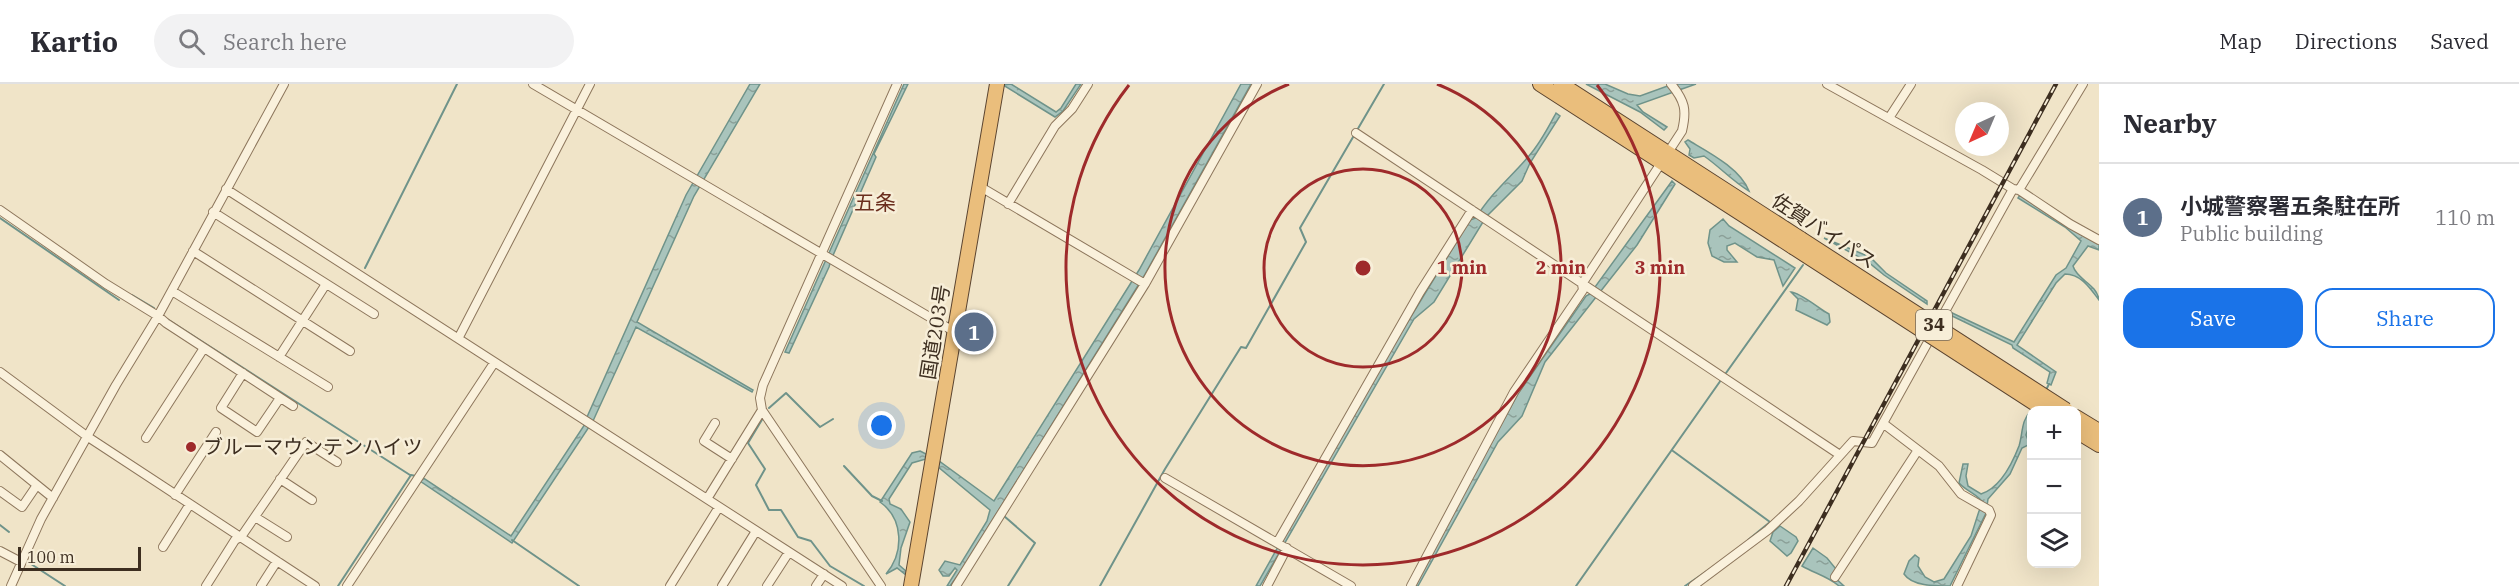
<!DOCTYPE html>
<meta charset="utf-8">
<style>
:root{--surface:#fff;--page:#f2f2f3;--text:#2b2b33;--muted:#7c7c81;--line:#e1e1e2;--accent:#1a73e8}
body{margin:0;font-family:"IBM Plex Serif","Noto Sans JP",serif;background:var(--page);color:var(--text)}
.controls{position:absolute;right:18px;bottom:18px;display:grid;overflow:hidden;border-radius:12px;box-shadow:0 6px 24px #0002}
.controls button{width:54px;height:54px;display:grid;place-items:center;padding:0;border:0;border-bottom:2px solid var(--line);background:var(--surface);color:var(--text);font:30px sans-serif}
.compass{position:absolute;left:1955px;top:18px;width:54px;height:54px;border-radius:50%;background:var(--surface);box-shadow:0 6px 24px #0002;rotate:224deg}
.scale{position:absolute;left:18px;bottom:15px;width:123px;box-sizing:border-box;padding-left:6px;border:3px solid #3d2e20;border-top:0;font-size:16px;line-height:21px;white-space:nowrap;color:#3d2e20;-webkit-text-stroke:4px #f7eed8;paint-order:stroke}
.you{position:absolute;left:882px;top:342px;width:21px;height:21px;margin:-15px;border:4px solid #fff;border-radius:50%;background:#1a73e8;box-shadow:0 0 0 9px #1a73e833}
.badge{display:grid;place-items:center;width:39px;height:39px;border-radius:50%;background:var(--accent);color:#fff;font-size:20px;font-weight:700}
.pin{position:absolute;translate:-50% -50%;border:3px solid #fff;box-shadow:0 2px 6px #0006}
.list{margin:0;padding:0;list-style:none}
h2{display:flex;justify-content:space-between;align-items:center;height:78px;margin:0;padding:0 24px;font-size:26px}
h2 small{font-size:20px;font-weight:400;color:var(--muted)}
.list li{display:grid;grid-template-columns:39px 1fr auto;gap:18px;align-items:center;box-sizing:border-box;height:108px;padding:0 24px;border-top:2px solid var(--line)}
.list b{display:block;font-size:22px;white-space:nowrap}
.list p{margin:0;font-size:20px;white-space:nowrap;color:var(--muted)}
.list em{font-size:20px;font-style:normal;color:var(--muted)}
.actions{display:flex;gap:12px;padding:18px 24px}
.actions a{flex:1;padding:14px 0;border:2px solid var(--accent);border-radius:18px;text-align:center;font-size:21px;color:var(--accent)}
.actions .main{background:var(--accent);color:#fff}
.icon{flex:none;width:33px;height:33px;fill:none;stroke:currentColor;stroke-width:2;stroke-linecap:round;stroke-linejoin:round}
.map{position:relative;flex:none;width:2099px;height:502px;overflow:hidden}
header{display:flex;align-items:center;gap:36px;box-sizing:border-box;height:84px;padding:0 30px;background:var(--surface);border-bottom:2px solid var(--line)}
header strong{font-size:28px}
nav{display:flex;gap:33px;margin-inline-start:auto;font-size:21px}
.search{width:420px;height:54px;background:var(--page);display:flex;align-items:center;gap:15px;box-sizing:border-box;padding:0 21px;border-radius:33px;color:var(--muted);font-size:22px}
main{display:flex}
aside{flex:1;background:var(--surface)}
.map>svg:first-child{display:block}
.water{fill:url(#water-ripples);stroke:#6f938a;stroke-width:1.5}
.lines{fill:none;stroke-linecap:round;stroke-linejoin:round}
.stream{stroke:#6f938a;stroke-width:2}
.minor-casing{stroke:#8d765c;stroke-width:10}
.trunk-casing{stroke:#5b4430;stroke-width:16}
.minor{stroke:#faf1dc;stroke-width:8}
.trunk{stroke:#eabe7c;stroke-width:14}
.rail-casing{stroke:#3d2e20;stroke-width:4.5}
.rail{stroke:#f7eed8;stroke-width:2;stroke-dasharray:7;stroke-linecap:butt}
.trunk-bridge-casing{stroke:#5b4430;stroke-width:16;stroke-linecap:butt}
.trunk-bridge{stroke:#eabe7c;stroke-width:14}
.ring{fill:none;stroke:#9e2a2b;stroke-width:3}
.poi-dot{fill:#9e2a2b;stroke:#f7eed8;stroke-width:2}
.labels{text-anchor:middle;stroke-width:5;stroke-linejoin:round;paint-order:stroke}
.shield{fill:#f7eed8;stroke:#756857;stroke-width:1.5}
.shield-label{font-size:18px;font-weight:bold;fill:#3d2e20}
.street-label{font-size:20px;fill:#3d2e20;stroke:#f7eed8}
.poi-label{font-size:20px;fill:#3d2e20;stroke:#f7eed8;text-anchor:start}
.neighbourhood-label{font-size:21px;fill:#6b2e1e;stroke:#f7eed8}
.centre{fill:#9e2a2b;stroke:#f7eed8;stroke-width:3}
.ring-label{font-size:18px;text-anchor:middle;font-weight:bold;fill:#9e2a2b;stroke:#f7eed8;stroke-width:5;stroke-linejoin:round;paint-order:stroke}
</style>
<header>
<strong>Kartio</strong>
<div class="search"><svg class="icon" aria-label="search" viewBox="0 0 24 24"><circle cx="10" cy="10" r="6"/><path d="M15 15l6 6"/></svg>Search here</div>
<nav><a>Map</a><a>Directions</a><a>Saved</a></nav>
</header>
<main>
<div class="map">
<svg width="2099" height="502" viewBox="0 0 2099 502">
<defs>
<pattern id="water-ripples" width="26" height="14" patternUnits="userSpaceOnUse" patternTransform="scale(1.5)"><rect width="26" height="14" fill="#a9c4bc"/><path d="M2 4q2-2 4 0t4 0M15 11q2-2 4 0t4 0" fill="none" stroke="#8ba098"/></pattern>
</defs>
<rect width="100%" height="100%" fill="#f0e4c8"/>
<path class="water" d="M750 0H760L694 112 637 238 753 306 752 308 636 243 593 337 587 333 686 111Z
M904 0H908L874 70 876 73 831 176 829 183 789 269 785 268Z
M1011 0 1056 28 1061 24 1076 0H1081L1063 27 1055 33 1003 1Z
M1241 0H1251L1144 192 959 490 950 502H947L957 486 955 484 949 492H943L939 486 945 477 960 481 987 437 990 426 937 382 939 377 994 417 1139 186Z
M1586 0H1605L1628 10 1640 12 1673 0H1696L1637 21 1643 28 1667 43 1664 46 1640 28Z
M1556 29 1560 32 1530 79 1522 97 1486 133 1434 218 1414 235 1260 502H1256L1366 306 1470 136 1476 134C1490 110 1511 93 1528 73 1540 60 1548 44 1556 29Z
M1688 56C1708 68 1740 84 1749 107 1732 97 1720 83 1704 72L1694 74 1689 71 1690 65 1685 58Z
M1672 97 1675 100 1637 161 1545 278 1522 332 1498 358 1418 502H1413L1519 308 1586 212 1590 210Z
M2020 111 2099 159V166L2088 162 2073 182C2077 196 2097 200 2099 216 2090 204 2081 190 2065 190L2056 199 2017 261 2056 288 2051 301 2047 299 2050 288 2013 264 2012 261 1948 230 1950 228 2014 258 2056 191 2066 184 2081 157 2065 143 2018 114Z
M1723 135 1729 142 1795 184 1783 202 1774 176 1757 173 1735 159 1727 162V166L1737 178H1724L1712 172 1708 159 1710 146Z
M1824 154 1870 173 1886 189 1927 217V220L1884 191 1868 178Z
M1791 208C1799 208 1820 225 1829 230L1830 238 1827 241 1796 226 1798 215Z
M2031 327V336L2026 351 2031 363 2028 361 2022 364 2010 390 1988 415 1986 429 1950 502C1934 502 1912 502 1904 490L1909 477 1915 471 1919 474 1918 482 1925 493 1934 498 1944 495 1971 452 1979 427 1984 420C1979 411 1966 407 1959 399L1963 380H1968L1966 392 1968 402 1981 410C2000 404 2012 380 2019 362 2023 349 2021 336 2031 327Z
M585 340 589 343 512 459 420 397 422 393 511 452Z
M920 367 926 370V375L912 379 889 415 890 420 901 425 910 438 901 464 899 481 907 488 906 491 897 484 886 490C904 469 904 435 880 418L912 369Z
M1780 442 1796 453 1798 457 1791 469 1787 472 1770 457 1773 448Z
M1813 464 1827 474 1836 485 1833 492 1844 502H1839C1829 493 1814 489 1802 482Z"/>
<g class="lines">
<path class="stream" d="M0 134 119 216
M365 184 457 0
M132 211 154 224
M167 235 410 391
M1726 289 1803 181
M2046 306 2049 300
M769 324 786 309 820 343 833 335
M763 334 748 359 765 385 756 401 769 426H781L798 453 811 457 830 482 864 502
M1673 367 1770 438 1748 456
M844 382 872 412 882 417
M1004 432 1035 459 1008 502
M0 441 9 448
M512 456 579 502
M28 478 65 502
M338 502 411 391 416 392
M1100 502 1165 385 1241 263 1246 264 1306 158 1300 144 1384 0
M1576 502 1721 296
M1685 502 1710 485"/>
<defs>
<path id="minor" d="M533 0 955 248
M1827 0 1982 86 2013 105 2019 106 2070 140 2099 156
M1889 34 1911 0
M1356 49 1840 371
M979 102 1145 200
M226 105 842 502
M2019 106 2083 0
M1008 120 1055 42 1072 25 1088 0
M0 126 106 200 158 232 166 239 293 322
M213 128 374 230
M193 167 350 267
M172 207 328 303
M459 253 590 0
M279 273 326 200
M0 288 88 353 315 502
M243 289 221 324 257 348 280 314
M715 339 704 357 732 375
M1884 340 1939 382 1961 410 1989 426 1991 431 1957 502
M146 354 204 264
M0 371 53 414
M1165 394 1351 502
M280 395 312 416
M0 407 22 423 37 401
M175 411 216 348
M707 415 762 326
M255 433 287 453
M1277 459 1420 208 1472 126
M163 463 190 420
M0 467 21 478
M1835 493 1918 366
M11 502 41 435 116 301 158 232 284 0
M206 502 235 456 241 453 306 358 337 378
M261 502 277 477
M347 502 494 279
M670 502 719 423
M722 502 756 447
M767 502 789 468
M816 502 824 490
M881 502 762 326 760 314 763 301 897 0
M956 502 1145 200 1257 0
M1267 502 1287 464
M1411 502 1514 308 1583 206 1582 200 1682 47C1687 26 1685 17 1671 0
M1693 502 1768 446 1799 417 1853 357 1872 359 2013 105"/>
<path id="trunk" d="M1540 0 1793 163
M1561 0 1801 155
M2076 333 2099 347
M2076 347 2099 361
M911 502 997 0"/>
</defs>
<use href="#minor" class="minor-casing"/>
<use href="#trunk" class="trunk-casing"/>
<use href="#minor" class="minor"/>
<use href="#trunk" class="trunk"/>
<defs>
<path id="rail" d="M1786 502 2056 0"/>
</defs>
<use href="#rail" class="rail-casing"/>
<use href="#rail" class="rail"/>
<defs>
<path id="trunk-bridge" d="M1801 155 2066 326
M1793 163 2045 326"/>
</defs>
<use href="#trunk-bridge" class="trunk-bridge-casing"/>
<use href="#trunk-bridge" class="trunk-bridge"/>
</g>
<g class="ring">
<circle cx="1363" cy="184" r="99"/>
<path d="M1437 0A198 198 0 1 1 1289 0"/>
<path d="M1597 1A297 297 0 1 1 1129 1"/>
</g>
<circle class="poi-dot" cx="191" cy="363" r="6"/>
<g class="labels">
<rect class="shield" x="1916" y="226" width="36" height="30" rx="4.5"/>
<g class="shield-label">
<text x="1934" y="247">34</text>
</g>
<g class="street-label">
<text transform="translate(1824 147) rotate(33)" y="7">佐賀バイパス</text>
<text transform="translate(935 248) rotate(-81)" y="7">国道203号</text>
</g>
<g class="poi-label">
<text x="203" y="370">ブルーマウンテンハイツ</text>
</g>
<g class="neighbourhood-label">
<text x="875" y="126">五条</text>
</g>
</g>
<circle cx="1363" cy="184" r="9" class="centre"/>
<g class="ring-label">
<text x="1462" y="190">1 min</text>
<text x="1561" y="190">2 min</text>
<text x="1660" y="190">3 min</text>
</g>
</svg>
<div class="controls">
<button>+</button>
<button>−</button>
<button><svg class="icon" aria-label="layers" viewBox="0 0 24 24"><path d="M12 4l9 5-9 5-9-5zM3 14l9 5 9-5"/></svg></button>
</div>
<svg class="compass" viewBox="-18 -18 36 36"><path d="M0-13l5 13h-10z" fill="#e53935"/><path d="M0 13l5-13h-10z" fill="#7c7c81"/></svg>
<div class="scale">100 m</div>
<div class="you"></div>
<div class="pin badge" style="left:974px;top:248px;background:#5c6f8a">1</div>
</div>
<aside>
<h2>Nearby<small></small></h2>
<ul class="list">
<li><span class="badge" style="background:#5c6f8a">1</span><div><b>小城警察署五条駐在所</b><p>Public building</p></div><em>110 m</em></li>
</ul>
<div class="actions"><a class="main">Save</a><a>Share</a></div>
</aside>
</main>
